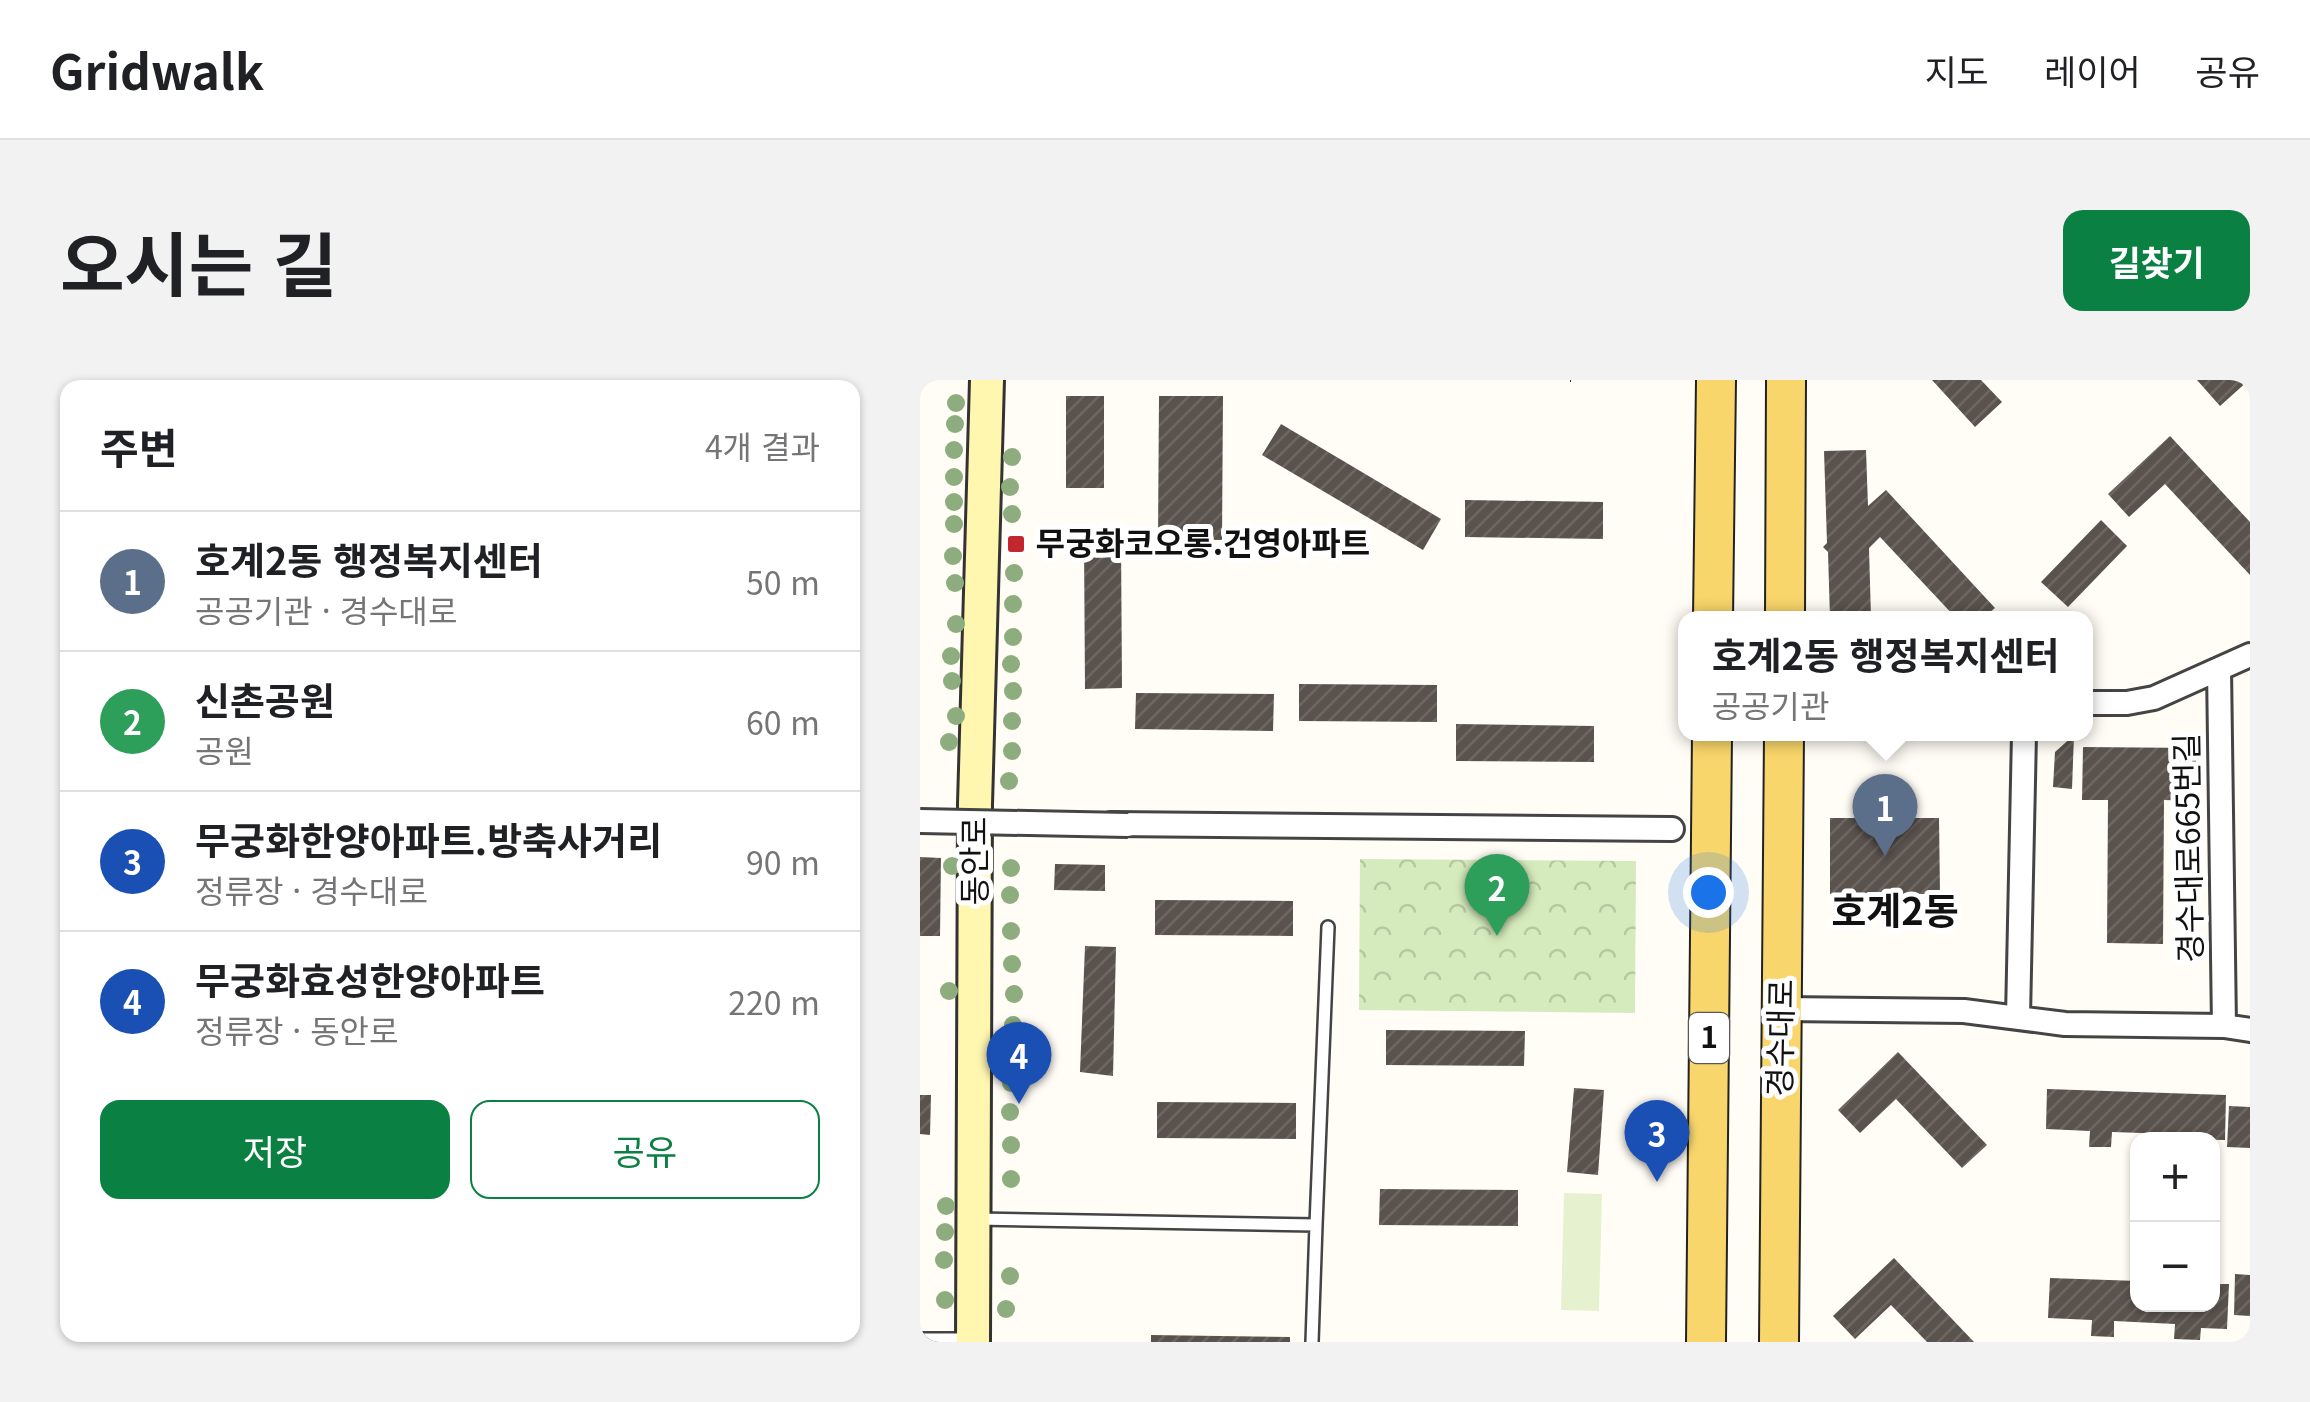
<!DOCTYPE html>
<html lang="ko">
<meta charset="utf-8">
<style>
:root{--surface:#fff;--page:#f2f2f2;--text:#202124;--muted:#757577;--line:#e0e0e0;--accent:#0b8043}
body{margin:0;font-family:Georgia,"Noto Sans KR",serif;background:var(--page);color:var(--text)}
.controls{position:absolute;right:30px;bottom:30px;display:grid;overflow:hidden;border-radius:20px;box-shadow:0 2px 8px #0004}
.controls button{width:90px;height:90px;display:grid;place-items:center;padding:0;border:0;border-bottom:2px solid var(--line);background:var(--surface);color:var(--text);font:50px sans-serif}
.you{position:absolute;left:788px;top:512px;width:35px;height:35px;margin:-25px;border:8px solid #fff;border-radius:50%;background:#1a73e8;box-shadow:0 0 0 15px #1a73e833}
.badge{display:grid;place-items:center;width:65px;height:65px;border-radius:50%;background:var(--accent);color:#fff;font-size:32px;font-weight:700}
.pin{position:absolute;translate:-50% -82px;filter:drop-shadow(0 2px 5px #0008)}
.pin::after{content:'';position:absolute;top:52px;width:35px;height:30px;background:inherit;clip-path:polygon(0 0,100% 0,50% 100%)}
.popup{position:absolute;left:758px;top:231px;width:415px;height:130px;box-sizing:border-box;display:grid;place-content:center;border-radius:20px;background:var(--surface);filter:drop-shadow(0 2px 8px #0005);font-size:32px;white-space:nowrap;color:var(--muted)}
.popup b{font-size:38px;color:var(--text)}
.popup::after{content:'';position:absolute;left:50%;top:100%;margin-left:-20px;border:20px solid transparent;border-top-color:var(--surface)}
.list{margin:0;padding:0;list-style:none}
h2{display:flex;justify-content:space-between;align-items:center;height:130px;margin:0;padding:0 40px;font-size:42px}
h2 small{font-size:32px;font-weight:400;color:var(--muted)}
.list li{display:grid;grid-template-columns:65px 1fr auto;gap:30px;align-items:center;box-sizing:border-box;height:140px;padding:0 40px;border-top:2px solid var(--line)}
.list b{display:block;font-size:38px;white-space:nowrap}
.list p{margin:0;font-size:32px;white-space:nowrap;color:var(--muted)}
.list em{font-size:32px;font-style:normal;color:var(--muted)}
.actions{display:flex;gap:20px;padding:30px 40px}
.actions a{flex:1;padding:22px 0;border:2px solid var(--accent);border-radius:20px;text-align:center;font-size:35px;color:var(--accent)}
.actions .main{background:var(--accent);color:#fff}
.map{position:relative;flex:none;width:1330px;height:962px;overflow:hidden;border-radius:20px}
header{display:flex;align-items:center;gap:60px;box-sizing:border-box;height:140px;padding:0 50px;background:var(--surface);border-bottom:2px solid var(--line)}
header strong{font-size:48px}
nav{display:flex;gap:55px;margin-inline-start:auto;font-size:35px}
.intro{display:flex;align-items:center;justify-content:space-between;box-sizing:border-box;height:240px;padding:0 60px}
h1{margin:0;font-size:70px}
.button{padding:25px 45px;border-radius:20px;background:var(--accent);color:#fff;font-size:35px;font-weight:700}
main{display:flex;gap:60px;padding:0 60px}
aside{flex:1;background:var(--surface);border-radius:20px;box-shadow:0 2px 8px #0004}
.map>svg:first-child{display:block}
.park{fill:url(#park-crowns)}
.pitch{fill:#e6f2cf}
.building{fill:url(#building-hatch)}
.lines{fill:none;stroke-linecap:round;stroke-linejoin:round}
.lane-casing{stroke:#444;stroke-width:16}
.street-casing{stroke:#444;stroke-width:28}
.secondary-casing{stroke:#333;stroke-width:38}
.primary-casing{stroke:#222;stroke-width:42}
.path{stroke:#333;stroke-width:4;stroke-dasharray:10 5;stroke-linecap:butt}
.lane{stroke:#fff;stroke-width:11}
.street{stroke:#fff;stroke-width:22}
.secondary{stroke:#fff6b0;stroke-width:32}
.primary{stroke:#f9d66b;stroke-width:38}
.street-bridge-casing{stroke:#444;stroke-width:28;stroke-linecap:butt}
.street-bridge{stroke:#fff;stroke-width:22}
.tree{fill:#8dad7f}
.poi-dot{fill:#c4262e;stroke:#fff;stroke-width:4}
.labels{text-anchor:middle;stroke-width:10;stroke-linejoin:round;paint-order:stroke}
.shield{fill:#fff;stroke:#585858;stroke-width:2.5}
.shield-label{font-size:30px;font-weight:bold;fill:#111}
.poi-label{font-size:32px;font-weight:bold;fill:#111;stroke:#fff;text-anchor:start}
.street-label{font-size:32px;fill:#111;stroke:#fff}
.quarter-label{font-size:38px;font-weight:bold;fill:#111;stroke:#fff}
</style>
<header>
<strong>Gridwalk</strong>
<nav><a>지도</a><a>레이어</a><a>공유</a></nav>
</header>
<div class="intro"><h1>오시는 길</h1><a class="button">길찾기</a></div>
<main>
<aside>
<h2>주변<small>4개 결과</small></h2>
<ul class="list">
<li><span class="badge" style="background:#5c6f8a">1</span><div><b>호계2동 행정복지센터</b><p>공공기관 · 경수대로</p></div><em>50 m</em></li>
<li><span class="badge" style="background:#2e9e5b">2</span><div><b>신촌공원</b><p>공원</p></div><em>60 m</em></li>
<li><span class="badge" style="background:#1a4fb4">3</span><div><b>무궁화한양아파트.방축사거리</b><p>정류장 · 경수대로</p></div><em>90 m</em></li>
<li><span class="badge" style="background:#1a4fb4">4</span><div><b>무궁화효성한양아파트</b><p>정류장 · 동안로</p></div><em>220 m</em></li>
</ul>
<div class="actions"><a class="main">저장</a><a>공유</a></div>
</aside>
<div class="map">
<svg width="1330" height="962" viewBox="0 0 1330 962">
<defs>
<pattern id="park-crowns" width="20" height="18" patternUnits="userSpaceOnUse" patternTransform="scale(2.5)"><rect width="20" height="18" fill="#d5ebbd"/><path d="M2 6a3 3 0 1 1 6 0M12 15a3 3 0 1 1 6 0" fill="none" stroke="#b6c8a1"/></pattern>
<pattern id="building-hatch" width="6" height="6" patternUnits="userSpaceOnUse" patternTransform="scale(2.5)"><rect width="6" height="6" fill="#5a524d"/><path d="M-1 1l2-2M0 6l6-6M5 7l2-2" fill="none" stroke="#6d6662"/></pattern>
</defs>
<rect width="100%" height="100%" fill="#fffdf5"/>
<path class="park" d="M440 479 716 481 715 633 439 630Z"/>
<path class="pitch" d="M644 813 682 814 679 931 641 930Z"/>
<path class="building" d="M1012 0H1061L1082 22 1055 47Z
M1277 0H1329L1300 26Z
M146 16H184V108H146Z
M239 16H303L302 160 238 159Z
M361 44 521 139 503 170 342 75Z
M1250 56 1330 142V195L1245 104 1209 137 1188 114Z
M946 70 948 126 966 110 1075 228 1063 238H1036L960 157 949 168 951 238H910L908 172 903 167 907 163 904 71Z
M545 120 683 122V159L545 157Z
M1181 140 1207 166 1148 227 1121 202Z
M164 161H201L202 308 165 309Z
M379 304 517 305V342L379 341Z
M216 313 354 314 353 351 215 349Z
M536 344 674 346V382L536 381Z
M1154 355 1152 409 1133 407 1135 372Z
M1163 367 1276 368V421L1244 420 1243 564 1187 563 1188 420H1162Z
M910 438H1019L1020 514H910Z
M0 477 21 478 20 556H0Z
M135 484 185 485V511L134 510Z
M235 520 373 521V556L235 555Z
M165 566 196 567 193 696 160 692Z
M466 650 605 651 604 686 466 685Z
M978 672 1067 765 1042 788 976 719 940 753 918 730Z
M654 708 684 710 678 795 647 792Z
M1127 709 1306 715 1305 760 1252 759V754L1192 752 1191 767H1169L1170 751 1126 749Z
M0 715H11L10 755 0 754Z
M237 722 376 723V759L237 758Z
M1309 726 1330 727V768L1307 767Z
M460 809 598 810V846L459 845Z
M974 878 1054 962H1007L971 925 935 959 913 936Z
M1315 894 1330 895V936L1314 935Z
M1130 898 1218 901V924H1292V904H1309L1307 949 1281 948 1280 960 1254 959 1255 944 1194 941V957L1171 956 1172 940 1128 938Z
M231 955 370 957V962H231Z"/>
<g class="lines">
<defs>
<path id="lane" d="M56 839 396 845 408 547
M0 959H49
M392 962 396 845"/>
<path id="street" d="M1299 289 1304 646
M1165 323H1207L1234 318 1330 275
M191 444 752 449
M862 629 1044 631 1145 644 1304 646 1330 650
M1098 637 1104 354"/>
<path id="secondary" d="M53 962 55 424 67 0"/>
<path id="primary" d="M793 238 796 0
M865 238 866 0
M786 962 792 354
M859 962 864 354"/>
</defs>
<use href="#lane" class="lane-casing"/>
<use href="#street" class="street-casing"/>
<use href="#secondary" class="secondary-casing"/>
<use href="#primary" class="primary-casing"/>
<path class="path" d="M650 0H651"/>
<use href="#lane" class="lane"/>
<use href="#street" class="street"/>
<use href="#secondary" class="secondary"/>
<use href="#primary" class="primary"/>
<defs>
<path id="street-bridge" d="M0 441 208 445"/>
</defs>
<use href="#street-bridge" class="street-bridge-casing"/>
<use href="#street-bridge" class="street-bridge"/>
</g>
<g class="tree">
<circle cx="36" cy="23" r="9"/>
<circle cx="35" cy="44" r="9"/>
<circle cx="34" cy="70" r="9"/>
<circle cx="92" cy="77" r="9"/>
<circle cx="34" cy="97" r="9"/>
<circle cx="90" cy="107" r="9"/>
<circle cx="34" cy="122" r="9"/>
<circle cx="92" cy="134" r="9"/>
<circle cx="34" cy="144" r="9"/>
<circle cx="94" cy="162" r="9"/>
<circle cx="33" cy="176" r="9"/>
<circle cx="94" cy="193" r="9"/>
<circle cx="35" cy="203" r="9"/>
<circle cx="93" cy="224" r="9"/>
<circle cx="36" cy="244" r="9"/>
<circle cx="93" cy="257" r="9"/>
<circle cx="31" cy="276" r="9"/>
<circle cx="91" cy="284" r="9"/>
<circle cx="32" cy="301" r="9"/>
<circle cx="93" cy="311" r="9"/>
<circle cx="36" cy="336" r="9"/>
<circle cx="92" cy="341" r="9"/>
<circle cx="29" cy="362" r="9"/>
<circle cx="92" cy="371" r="9"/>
<circle cx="89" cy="401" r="9"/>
<circle cx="32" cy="486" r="9"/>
<circle cx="91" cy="488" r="9"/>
<circle cx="90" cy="515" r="9"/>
<circle cx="91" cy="551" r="9"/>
<circle cx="92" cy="584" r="9"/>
<circle cx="29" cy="611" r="9"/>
<circle cx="94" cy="614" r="9"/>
<circle cx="93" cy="645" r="9"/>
<circle cx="93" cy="668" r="9"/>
<circle cx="91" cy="703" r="9"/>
<circle cx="90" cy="732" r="9"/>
<circle cx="91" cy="765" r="9"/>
<circle cx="91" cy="799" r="9"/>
<circle cx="26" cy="826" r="9"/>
<circle cx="25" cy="852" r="9"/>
<circle cx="24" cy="880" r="9"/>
<circle cx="90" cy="896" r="9"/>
<circle cx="25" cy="920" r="9"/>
<circle cx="86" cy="929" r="9"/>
</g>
<rect class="poi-dot" x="86" y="154" width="20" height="20" rx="5"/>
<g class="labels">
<rect class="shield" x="769" y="633" width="40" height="50" rx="8"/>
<g class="shield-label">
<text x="789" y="668">1</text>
</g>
<g class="poi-label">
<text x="116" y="175">무궁화코오롱.건영아파트</text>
</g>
<g class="street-label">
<text transform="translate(1269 468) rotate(-91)" y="11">경수대로665번길</text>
<text transform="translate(55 481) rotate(-90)" y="11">동안로</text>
<text transform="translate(861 658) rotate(-89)" y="11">경수대로</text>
</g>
<g class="quarter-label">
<text x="975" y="545">호계2동</text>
</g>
</g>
</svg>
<div class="controls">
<button>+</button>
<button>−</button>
</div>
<div class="you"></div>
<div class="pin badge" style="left:965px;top:476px;background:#5c6f8a">1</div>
<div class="popup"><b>호계2동 행정복지센터</b>공공기관</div>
<div class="pin badge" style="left:577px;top:556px;background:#2e9e5b">2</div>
<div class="pin badge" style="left:737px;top:802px;background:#1a4fb4">3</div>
<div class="pin badge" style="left:99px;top:724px;background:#1a4fb4">4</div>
</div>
</main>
